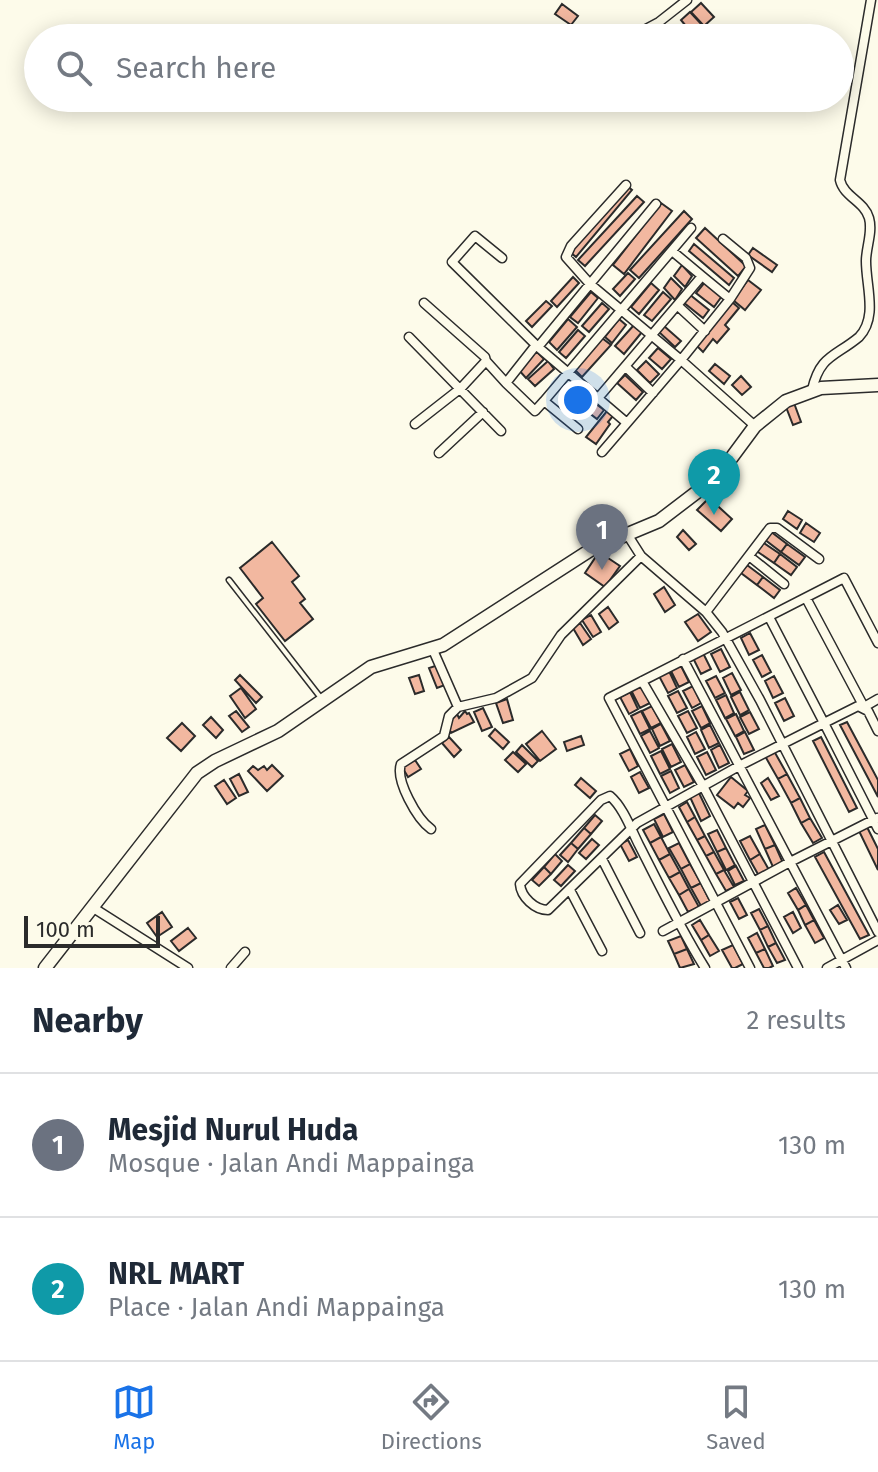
<!DOCTYPE html>
<meta charset="utf-8">
<style>
:root{--surface:#fff;--page:#f6f6f7;--text:#1f2937;--muted:#747a83;--line:#e0e1e3;--accent:#1a73e8}
body{margin:0;font-family:"Fira Sans",sans-serif;background:var(--page);color:var(--text)}
.scale{position:absolute;left:24px;bottom:20px;width:136px;box-sizing:border-box;padding-left:8px;border:4px solid #2b2b2b;border-top:0;font-size:22px;line-height:28px;white-space:nowrap;color:#2b2b2b;-webkit-text-stroke:6px #fdfbea;paint-order:stroke}
.you{position:absolute;left:578px;top:400px;width:28px;height:28px;margin:-20px;border:6px solid #fff;border-radius:50%;background:#1a73e8;box-shadow:0 0 0 12px #1a73e833}
.badge{display:grid;place-items:center;width:52px;height:52px;border-radius:50%;background:var(--accent);color:#fff;font-size:26px;font-weight:700}
.pin{position:absolute;translate:-50% -66px;filter:drop-shadow(0 2px 4px #0008)}
.pin::after{content:'';position:absolute;top:42px;width:28px;height:24px;background:inherit;clip-path:polygon(0 0,100% 0,50% 100%)}
.list{margin:0;padding:0;list-style:none}
h2{display:flex;justify-content:space-between;align-items:center;height:104px;margin:0;padding:0 32px;font-size:34px}
h2 small{font-size:26px;font-weight:400;color:var(--muted)}
.list li{display:grid;grid-template-columns:52px 1fr auto;gap:24px;align-items:center;box-sizing:border-box;height:144px;padding:0 32px;border-top:2px solid var(--line)}
.list b{display:block;font-size:30px;white-space:nowrap}
.list p{margin:0;font-size:26px;white-space:nowrap;color:var(--muted)}
.list em{font-size:26px;font-style:normal;color:var(--muted)}
.icon{flex:none;width:44px;height:44px;fill:none;stroke:currentColor;stroke-width:2;stroke-linecap:round;stroke-linejoin:round}
.map{position:relative;flex:none;width:878px;height:968px;overflow:hidden}
.search{position:absolute;background:var(--surface);box-shadow:0 4px 20px #0003;left:24px;right:24px;top:24px;height:88px;display:flex;align-items:center;gap:20px;box-sizing:border-box;padding:0 28px;border-radius:44px;color:var(--muted);font-size:30px}
.sheet{height:392px;background:var(--surface)}
nav{display:flex;justify-content:space-around;align-items:center;box-sizing:border-box;height:112px;border-top:2px solid var(--line);background:var(--surface);font-size:22px;color:var(--muted)}
nav a{display:grid;justify-items:center;gap:4px}
nav .on{color:var(--accent)}
.map>svg:first-child{display:block}
.building{fill:#f2b8a0;stroke:#2b2b2b;stroke-width:2}
.lines{fill:none;stroke-linecap:round;stroke-linejoin:round}
.service-casing{stroke:#2b2b2b;stroke-width:7}
.minor-casing{stroke:#2b2b2b;stroke-width:11}
.primary-casing{stroke:#2b2b2b;stroke-width:15}
.service{stroke:#fdfbea;stroke-width:4}
.minor{stroke:#fdfbea;stroke-width:8}
.primary{stroke:#fdfbea;stroke-width:12}
</style>
<div class="map">
<svg width="878" height="968" viewBox="0 0 878 968">
<rect width="100%" height="100%" fill="#fdfbea"/>
<path class="building" d="M701 3 714 17 704 26 691 12Z
M562 4 578 16 571 25 555 14Z
M690 12 704 27 694 36 681 20Z
M626 185 632 190 576 257 570 252Z
M637 196 644 202 585 266 578 260Z
M661 203 672 211 624 274 613 265Z
M684 211 692 219 639 278 630 270Z
M705 228 746 266 738 276 696 238Z
M694 244 734 278 729 285 689 251Z
M753 248 777 265 772 272 748 255Z
M682 265 692 276 685 287 674 276Z
M628 273 635 279 620 296 613 289Z
M573 277 579 283 557 307 551 301Z
M671 278 682 289 675 300 664 288Z
M748 280 761 290 745 310 733 300Z
M705 282 722 296 714 307 696 293Z
M651 283 659 290 639 314 631 307Z
M591 292 598 298 578 323 570 317Z
M663 292 671 299 652 321 644 315Z
M689 294 709 310 703 318 683 302Z
M546 301 552 306 532 327 526 321Z
M732 302 739 308 725 325 729 329 717 343 713 339 703 352 696 345Z
M602 303 609 309 589 332 582 326Z
M568 319 577 327 557 350 549 342Z
M619 319 626 325 612 343 605 337Z
M634 325 642 332 624 354 615 346Z
M664 326 681 341 675 347 659 332Z
M578 330 585 336 566 358 559 352Z
M602 338 611 345 582 377 574 369Z
M658 348 671 359 662 369 649 358Z
M535 350 544 359 526 378 517 368Z
M548 361 554 369 535 386 528 379Z
M646 361 659 374 650 383 637 370Z
M715 364 730 376 724 384 709 371Z
M625 375 643 392 636 400 617 383Z
M741 376 751 387 742 395 732 385Z
M575 391 589 402 582 411 568 399Z
M591 400 604 410 597 419 584 409Z
M794 403 801 422 793 425 786 407Z
M607 411 613 416 608 422 610 424 596 444 586 437Z
M709 498 732 519 721 531 697 510Z
M788 511 802 520 797 529 783 519Z
M806 523 820 533 814 542 800 533Z
M683 530 696 544 689 550 677 537Z
M770 531 787 544 781 552 764 539Z
M761 541 780 554 774 563 755 550Z
M272 542 299 576 292 582 305 599 300 603 313 619 285 641 256 604 263 598 240 568Z
M787 544 805 557 799 565 781 552Z
M599 552 620 566 605 587 585 573Z
M780 554 797 567 791 575 774 563Z
M747 565 763 577 757 585 741 573Z
M763 577 780 590 774 598 757 585Z
M664 587 675 605 665 612 654 594Z
M608 607 618 622 609 629 599 614Z
M698 614 711 632 698 641 685 622Z
M591 615 601 632 593 637 582 620Z
M580 623 591 639 583 645 573 628Z
M750 633 759 650 749 655 741 638Z
M721 649 730 667 720 672 711 654Z
M702 651 711 669 701 674 692 656Z
M762 655 771 672 762 677 753 660Z
M680 664 689 682 679 687 670 669Z
M438 665 445 685 437 688 429 668Z
M669 671 677 688 668 693 659 676Z
M732 673 741 690 731 695 723 678Z
M240 675 262 697 256 703 235 680Z
M419 675 424 691 415 694 409 678Z
M716 676 725 693 715 698 706 681Z
M774 676 783 693 773 698 765 681Z
M641 685 650 703 640 708 631 690Z
M693 686 701 703 692 708 683 691Z
M241 688 256 709 245 718 230 696Z
M678 691 687 708 677 713 668 696Z
M630 692 638 709 629 714 620 697Z
M740 692 749 710 740 715 731 697Z
M726 695 734 713 725 718 716 700Z
M785 698 794 716 784 721 775 703Z
M507 699 513 720 503 723 496 703Z
M652 706 661 723 651 728 642 711Z
M702 706 710 723 701 728 692 711Z
M483 708 492 727 482 731 474 712Z
M236 711 249 727 242 732 229 716Z
M465 711 467 714 469 713 474 722 451 733 447 724 457 714 459 718Z
M641 711 650 729 640 734 631 716Z
M688 711 697 728 687 733 678 716Z
M750 712 759 729 749 734 740 717Z
M736 714 744 731 735 736 726 719Z
M211 717 223 730 216 738 203 725Z
M847 722 878 780V797L840 725Z
M182 723 195 736 181 751 167 738Z
M661 724 670 741 660 746 652 729Z
M710 725 719 743 709 748 701 730Z
M495 729 509 742 503 749 489 736Z
M542 731 556 749 540 761 526 744Z
M650 731 659 748 650 753 641 736Z
M696 732 705 749 695 754 687 737Z
M745 732 754 750 744 754 736 737Z
M581 736 584 745 567 751 564 742Z
M449 737 461 750 454 757 442 743Z
M821 737 857 808 849 812 813 741Z
M672 744 681 762 671 767 662 749Z
M522 745 538 761 532 767 516 752Z
M720 745 729 763 719 768 711 750Z
M630 749 638 766 629 771 620 754Z
M661 751 670 769 660 774 651 756Z
M774 751 787 774 778 779 765 756Z
M513 752 526 764 518 772 505 760Z
M707 752 716 770 706 775 697 757Z
M415 760 421 769 408 777 402 767Z
M272 765 283 776 267 791 248 771 253 766 258 770 264 766 267 770Z
M685 765 694 782 684 787 675 770Z
M671 771 679 788 670 793 661 776Z
M640 772 649 788 639 793 631 777Z
M239 774 248 792 239 796 230 779Z
M787 774 800 798 791 803 778 779Z
M731 777 748 791 745 795 750 798 743 807 738 803 734 808 717 795Z
M581 778 596 791 590 798 575 785Z
M768 778 779 796 771 800 761 783Z
M224 780 236 798 227 804 215 786Z
M699 793 710 816 701 821 690 797Z
M800 798 810 818 801 823 791 803Z
M687 802 695 817 687 822 679 807Z
M664 814 673 832 663 837 654 819Z
M595 815 602 821 591 834 584 828Z
M695 817 705 836 697 840 687 822Z
M810 818 822 838 813 843 801 823Z
M654 824 661 837 650 843 643 830Z
M765 825 775 845 765 849 756 829Z
M867 827 878 849V870L859 831Z
M584 828 591 834 578 849 571 843Z
M717 830 726 848 717 852 708 834Z
M705 836 714 852 706 856 697 840Z
M750 836 760 854 750 860 740 841Z
M661 837 670 854 659 860 650 843Z
M592 839 599 845 586 859 579 853Z
M628 840 637 857 629 861 620 844Z
M571 843 578 849 568 862 560 855Z
M679 843 690 864 681 869 669 848Z
M775 845 783 863 773 867 765 849Z
M726 848 735 865 726 870 717 852Z
M714 852 724 870 716 874 706 856Z
M824 852 869 935 860 939 815 857Z
M555 854 562 861 551 874 544 867Z
M670 854 680 872 669 878 659 860Z
M760 854 769 870 759 876 750 860Z
M690 864 701 883 691 888 681 869Z
M568 865 575 871 561 886 554 880Z
M736 866 744 881 735 885 728 871Z
M544 867 551 874 539 886 532 880Z
M724 870 734 887 726 891 716 874Z
M680 872 689 889 679 895 669 878Z
M701 883 710 901 701 906 691 888Z
M796 888 806 905 798 910 788 893Z
M689 889 699 907 688 912 679 895Z
M738 898 747 915 739 919 730 902Z
M806 905 814 920 805 925 798 910Z
M838 905 847 920 839 924 830 910Z
M759 909 768 926 760 930 751 913Z
M162 912 172 927 157 937 147 923Z
M793 912 801 928 793 933 784 917Z
M700 920 709 935 701 940 692 925Z
M814 920 824 938 815 943 805 925Z
M768 926 776 943 768 947 760 930Z
M188 928 196 938 179 951 171 941Z
M757 933 765 949 756 953 748 938Z
M709 935 719 951 710 956 701 940Z
M681 936 687 949 674 954 668 941Z
M776 943 785 960 777 963 768 947Z
M733 945 743 964 735 968H732L722 950Z
M687 949 694 964 680 968 674 954Z
M765 949 773 966 769 968H764L756 953Z"/>
<g class="lines">
<defs>
<path id="service" d="M229 580 321 698"/>
<path id="minor" d="M585 32 590 38
M629 38 659 22 687 0
M626 185 571 246 566 257 590 284 681 360 730 299 750 268 746 258 723 239
M656 204 538 347 627 423 681 360 755 426
M672 251 702 276
M502 258 475 236 452 262 538 347
M424 303 485 357 486 361 506 383
M678 306 705 331
M409 337 501 431
M536 345 506 383 535 411 544 401
M626 367 653 393
M812 390C820 355 835 357 859 337 878 317 866 287 866 261 866 247 873 232 869 218 864 201 844 197 840 180L871 0
M599 397 702 276 730 299
M415 424 461 388 486 361
M578 429 544 401 691 228
M602 452 627 423
M439 453 483 412
M627 534 641 556 706 612 722 632 760 700 878 932
M749 556 784 584
M806 598 864 707 878 699
M706 612 770 528H777L819 559
M769 617 824 723 858 706 868 711 878 731
M433 650 458 707 496 698 532 678 561 635 641 556
M683 659 846 968
M642 681 703 786 798 968
M431 829C417 819 395 780 401 764L444 736 449 716 458 707
M602 859 640 933
M570 890 602 951
M92 907 188 968
M663 931 790 862 877 818
M231 968 245 952
M705 968C680 928 660 886 639 845 631 829 623 807 610 796L601 800 520 884C521 897 535 910 548 910L631 829 637 823 739 766 824 723 878 829
M750 968 609 698 844 578 878 643
M827 968 878 940"/>
<path id="primary" d="M45 968 197 773 215 761 278 731 371 667 443 645 592 549 659 521 718 476 755 426 786 401 821 388 878 385"/>
</defs>
<use href="#service" class="service-casing"/>
<use href="#minor" class="minor-casing"/>
<use href="#primary" class="primary-casing"/>
<use href="#service" class="service"/>
<use href="#minor" class="minor"/>
<use href="#primary" class="primary"/>
</g>
</svg>
<div class="scale">100 m</div>
<div class="you"></div>
<div class="pin badge" style="left:602px;top:570px;background:#6b7280">1</div>
<div class="pin badge" style="left:714px;top:515px;background:#0f9aa8">2</div>
<div class="search"><svg class="icon" aria-label="search" viewBox="0 0 24 24"><circle cx="10" cy="10" r="6"/><path d="M15 15l6 6"/></svg>Search here</div>
</div>
<section class="sheet">
<h2>Nearby<small>2 results</small></h2>
<ul class="list">
<li><span class="badge" style="background:#6b7280">1</span><div><b>Mesjid Nurul Huda</b><p>Mosque · Jalan Andi Mappainga</p></div><em>130 m</em></li>
<li><span class="badge" style="background:#0f9aa8">2</span><div><b>NRL MART</b><p>Place · Jalan Andi Mappainga</p></div><em>130 m</em></li>
</ul>
</section>
<nav>
<a class="on"><svg class="icon" aria-label="map" viewBox="0 0 24 24"><path d="M3 6l6-2 6 2 6-2v14l-6 2-6-2-6 2zM9 4v14M15 6v14"/></svg>Map</a>
<a><svg class="icon" aria-label="directions" viewBox="0 0 24 24"><path d="M12 3l9 9-9 9-9-9zM9 14v-3h6M13 9l2 2-2 2"/></svg>Directions</a>
<a><svg class="icon" aria-label="saved" viewBox="0 0 24 24"><path d="M7 4h10v16l-5-4-5 4z"/></svg>Saved</a>
</nav>
